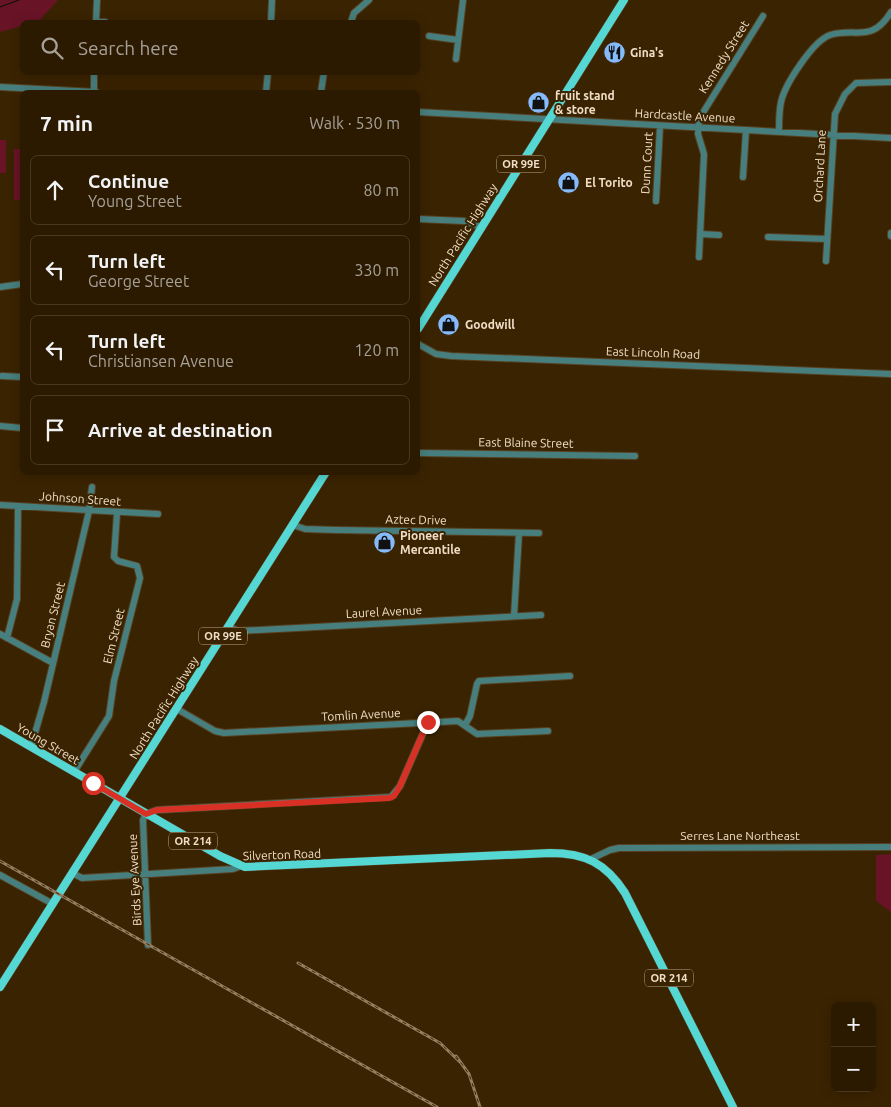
<!DOCTYPE html>
<meta charset="utf-8">
<style>
:root{--surface:#2c1a00;--page:#38270f;--text:#f1f3f6;--muted:#a6a199;--line:#483822}
body{margin:0;font-family:Ubuntu,sans-serif;background:var(--page);color:var(--text)}
.controls{position:absolute;right:15px;bottom:15px;display:grid;overflow:hidden;border-radius:8px;box-shadow:0 2px 12px #0003}
.controls button{width:45px;height:45px;display:grid;place-items:center;padding:0;border:0;border-bottom:1px solid var(--line);background:var(--surface);color:var(--text);font:25px sans-serif}
.stop{position:absolute;width:15px;height:15px;margin:-11px;border:4px solid #d93025;border-radius:50%;background:#fff}
.stop.end{background:#d93025;border-color:#fff;box-shadow:0 1px 5px #0008}
.list{margin:0;padding:0;list-style:none}
h2{display:flex;justify-content:space-between;align-items:center;height:65px;margin:0;padding:0 20px;font-size:21px}
h2 small{font-size:16px;font-weight:400;color:var(--muted)}
.list li{display:grid;grid-template-columns:32px 1fr auto;gap:15px;align-items:center;box-sizing:border-box;height:70px;margin:0 10px 10px;padding:0 10px;border:1px solid var(--line);border-radius:8px}
.list b{display:block;font-size:19px;white-space:nowrap}
.list p{margin:0;font-size:16px;white-space:nowrap;color:var(--muted)}
.list em{font-size:16px;font-style:normal;color:var(--muted)}
.icon{flex:none;width:28px;height:28px;fill:none;stroke:currentColor;stroke-width:2;stroke-linecap:round;stroke-linejoin:round}
.map{position:relative;flex:none;width:891px;height:1107px;overflow:hidden}
.search{position:absolute;background:var(--surface);box-shadow:0 2px 12px #0003;left:20px;top:20px;width:400px;height:55px;display:flex;align-items:center;gap:12px;box-sizing:border-box;padding:0 18px;border-radius:8px;color:var(--muted);font-size:19px}
.panel{position:absolute;background:var(--surface);box-shadow:0 2px 12px #0003;left:20px;top:90px;width:400px;height:385px;border-radius:8px}
.map>svg:first-child{display:block}
.green{fill:#691327}
.lines{fill:none;stroke-linecap:round;stroke-linejoin:round}
.stream{stroke:#041100;stroke-width:1}
.minor-casing{stroke:#574120;stroke-width:8}
.major-casing{stroke:#574120;stroke-width:9}
.minor{stroke:#477f7e;stroke-width:6}
.major{stroke:#55d7d4;stroke-width:8}
.rail-casing{stroke:#947f62;stroke-width:3}
.rail{stroke:#3a2300;stroke-width:1;stroke-dasharray:4;stroke-linecap:butt}
.route{stroke:#d93025;stroke-width:6}
.labels{text-anchor:middle;stroke-width:4;stroke-linejoin:round;paint-order:stroke}
.shield{fill:#3a2300;stroke:#baa68b;stroke-width:1}
.shield-label{font-size:11px;font-weight:bold;fill:#f1dec7}
.poi-label{font-size:12px;font-weight:bold;fill:#f1dec7;stroke:#3a2300;text-anchor:start}
.street-label{font-size:12px;fill:#f1dec7;stroke:#3a2300}
</style>
<div class="map">
<svg width="891" height="1107" viewBox="0 0 891 1107">
<rect width="100%" height="100%" fill="#3a2300"/>
<path class="green" d="M0 0H58L38 22H22V26L0 32Z
M0 140H6V173H0Z
M14 149H22V200H14Z
M891 854V912L876 901V855Z"/>
<g class="lines">
<path class="stream" d="M0 7 19 0"/>
<defs>
<path id="minor" d="M96 22 97 0
M96 22H105
M271 22 272 0
M351 22 354 13 369 0
M429 36 458 40
M456 59 463 0
M0 87 96 92
M94 92V72
M266 92 268 72
M321 92 324 72
M418 112 891 138
M779 132C779 122 779 111 781 102 785 84 813 41 830 35 856 27 871 44 891 12
M743 177 746 130
M656 201 660 126
M418 219 464 221 481 227
M701 234 719 235
M891 236V233
M768 237 827 239
M699 257 704 154 698 134 699 119 763 16
M826 261 835 114 845 94 856 83 891 82
M0 287 22 284
M418 344 436 354 451 356 891 374
M2 376 22 377
M0 426 22 428
M418 453 635 456
M0 505 158 514
M293 525 305 529 336 530 539 533
M514 616 519 533
M228 627 239 631 541 615
M0 634 53 663
M7 638 17 599 18 506
M177 709 215 731 224 733 458 721 477 734 548 731
M465 725 470 716 477 684 479 681 570 676
M31 747 44 702 89 511 92 487
M74 772 109 716 114 681 140 578 137 566 118 561 114 557 117 513
M591 859 610 850 619 848 891 847
M72 873 82 878 233 869 241 866
M0 875 53 904
M148 945 143 820 146 814 157 810 391 797 400 786 428 722"/>
<path id="major" d="M418 329 624 0
M0 729 220 856 245 867 550 853C585 853 606 863 625 893L733 1107
M0 987 326 472"/>
</defs>
<use href="#minor" class="minor-casing"/>
<use href="#major" class="major-casing"/>
<use href="#minor" class="minor"/>
<use href="#major" class="major"/>
<defs>
<path id="rail" d="M0 861 437 1107
M298 963 440 1043 460 1062
M456 1056 469 1074 480 1107"/>
</defs>
<use href="#rail" class="rail-casing"/>
<use href="#rail" class="rail"/>
</g>
<g class="lines">
<path class="route" d="M93 783 146 814 157 810 389 798 394 796 400 786 428 722"/>
</g>
<defs>
<symbol id="restaurant-disc" viewBox="-11 -11 22 22"><circle r="9.5" fill="#85bbfb" stroke="#3a2300"/><path d="M-5-6h1v4h1v-4h1v4h1v-4h1v5L-1.5 .5V6h-2V.5L-5-1ZM5-6V6H3V1.5H1.5Q1.5-4 5-6Z" fill="#111"/></symbol>
<symbol id="shop-disc" viewBox="-11 -11 22 22"><circle r="9.5" fill="#85bbfb" stroke="#3a2300"/><path d="M-5-2.5h2.3a2.7 3.5 0 0 1 5.4 0H5L5.5 6h-11ZM-1.5-2.5h3a1.5 2.3 0 0 0-3 0Z" fill="#111"/></symbol>
</defs>
<g fill-rule="evenodd">
<use href="#restaurant-disc" x="602" y="40" width="25" height="25"/>
<use href="#shop-disc" x="526" y="90" width="25" height="25"/>
<use href="#shop-disc" x="556" y="170" width="25" height="25"/>
<use href="#shop-disc" x="436" y="312" width="25" height="25"/>
<use href="#shop-disc" x="372" y="530" width="25" height="25"/>
</g>
<g class="labels">
<g class="shield">
<rect x="497" y="155.5" width="48" height="17" rx="4"/>
<rect x="199" y="627.5" width="48" height="17" rx="4"/>
<rect x="169" y="832.5" width="48" height="17" rx="4"/>
<rect x="645" y="969.5" width="48" height="17" rx="4"/>
</g>
<g class="shield-label">
<text x="521" y="168">OR 99E</text>
<text x="223" y="640">OR 99E</text>
<text x="193" y="845">OR 214</text>
<text x="669" y="982">OR 214</text>
</g>
<g class="poi-label">
<text x="630" y="57">Gina's</text>
<text x="555" y="100">fruit stand<tspan x="555" dy="14">&amp; store</tspan></text>
<text x="585" y="187">El Torito</text>
<text x="465" y="329">Goodwill</text>
<text x="400" y="540">Pioneer<tspan x="400" dy="14">Mercantile</tspan></text>
</g>
<g class="street-label">
<text transform="translate(724 57) rotate(-58)" y="4">Kennedy Street</text>
<text transform="translate(685 116) rotate(3)" y="4">Hardcastle Avenue</text>
<text transform="translate(647 163) rotate(-87)" y="4">Dunn Court</text>
<text transform="translate(820 166) rotate(-87)" y="4">Orchard Lane</text>
<text transform="translate(463 235) rotate(-58)" y="4">North Pacific Highway</text>
<text transform="translate(653 353) rotate(2)" y="4">East Lincoln Road</text>
<text transform="translate(526 443) rotate(1)" y="4">East Blaine Street</text>
<text transform="translate(80 499) rotate(4)" y="4">Johnson Street</text>
<text transform="translate(416 520) rotate(1)" y="4">Aztec Drive</text>
<text transform="translate(384 612) rotate(-3)" y="4">Laurel Avenue</text>
<text transform="translate(53 615) rotate(-76)" y="4">Bryan Street</text>
<text transform="translate(114 636) rotate(-76)" y="4">Elm Street</text>
<text transform="translate(164 708) rotate(-58)" y="4">North Pacific Highway</text>
<text transform="translate(361 715) rotate(-3)" y="4">Tomlin Avenue</text>
<text transform="translate(48 744) rotate(30)" y="4">Young Street</text>
<text x="740" y="840">Serres Lane Northeast</text>
<text transform="translate(282 855) rotate(-2)" y="4">Silverton Road</text>
<text transform="translate(135 880) rotate(-93)" y="4">Birds Eye Avenue</text>
</g>
</g>
</svg>
<div class="controls">
<button>+</button>
<button>−</button>
</div>
<div class="stop" style="left:93px;top:783px"></div>
<div class="stop end" style="left:428px;top:722px"></div>
<div class="search"><svg class="icon" aria-label="search" viewBox="0 0 24 24"><circle cx="10" cy="10" r="6"/><path d="M15 15l6 6"/></svg>Search here</div>
<section class="panel">
<h2>7 min<small>Walk · 530 m</small></h2>
<ul class="list">
<li><svg class="icon" aria-label="ahead" viewBox="0 0 24 24"><path d="M12 20V5M6 11l6-6 6 6"/></svg><div><b>Continue</b><p>Young Street</p></div><em>80 m</em></li>
<li><svg class="icon" aria-label="left" viewBox="0 0 24 24"><path d="M17 20v-9H6M10 6l-5 5 5 5"/></svg><div><b>Turn left</b><p>George Street</p></div><em>330 m</em></li>
<li><svg class="icon" aria-label="left" viewBox="0 0 24 24"><path d="M17 20v-9H6M10 6l-5 5 5 5"/></svg><div><b>Turn left</b><p>Christiansen Avenue</p></div><em>120 m</em></li>
<li><svg class="icon" aria-label="arrive" viewBox="0 0 24 24"><path d="M6 21V4h12l-3 4 3 4H6"/></svg><div><b>Arrive at destination</b></div></li>
</ul>
</section>
</div>
